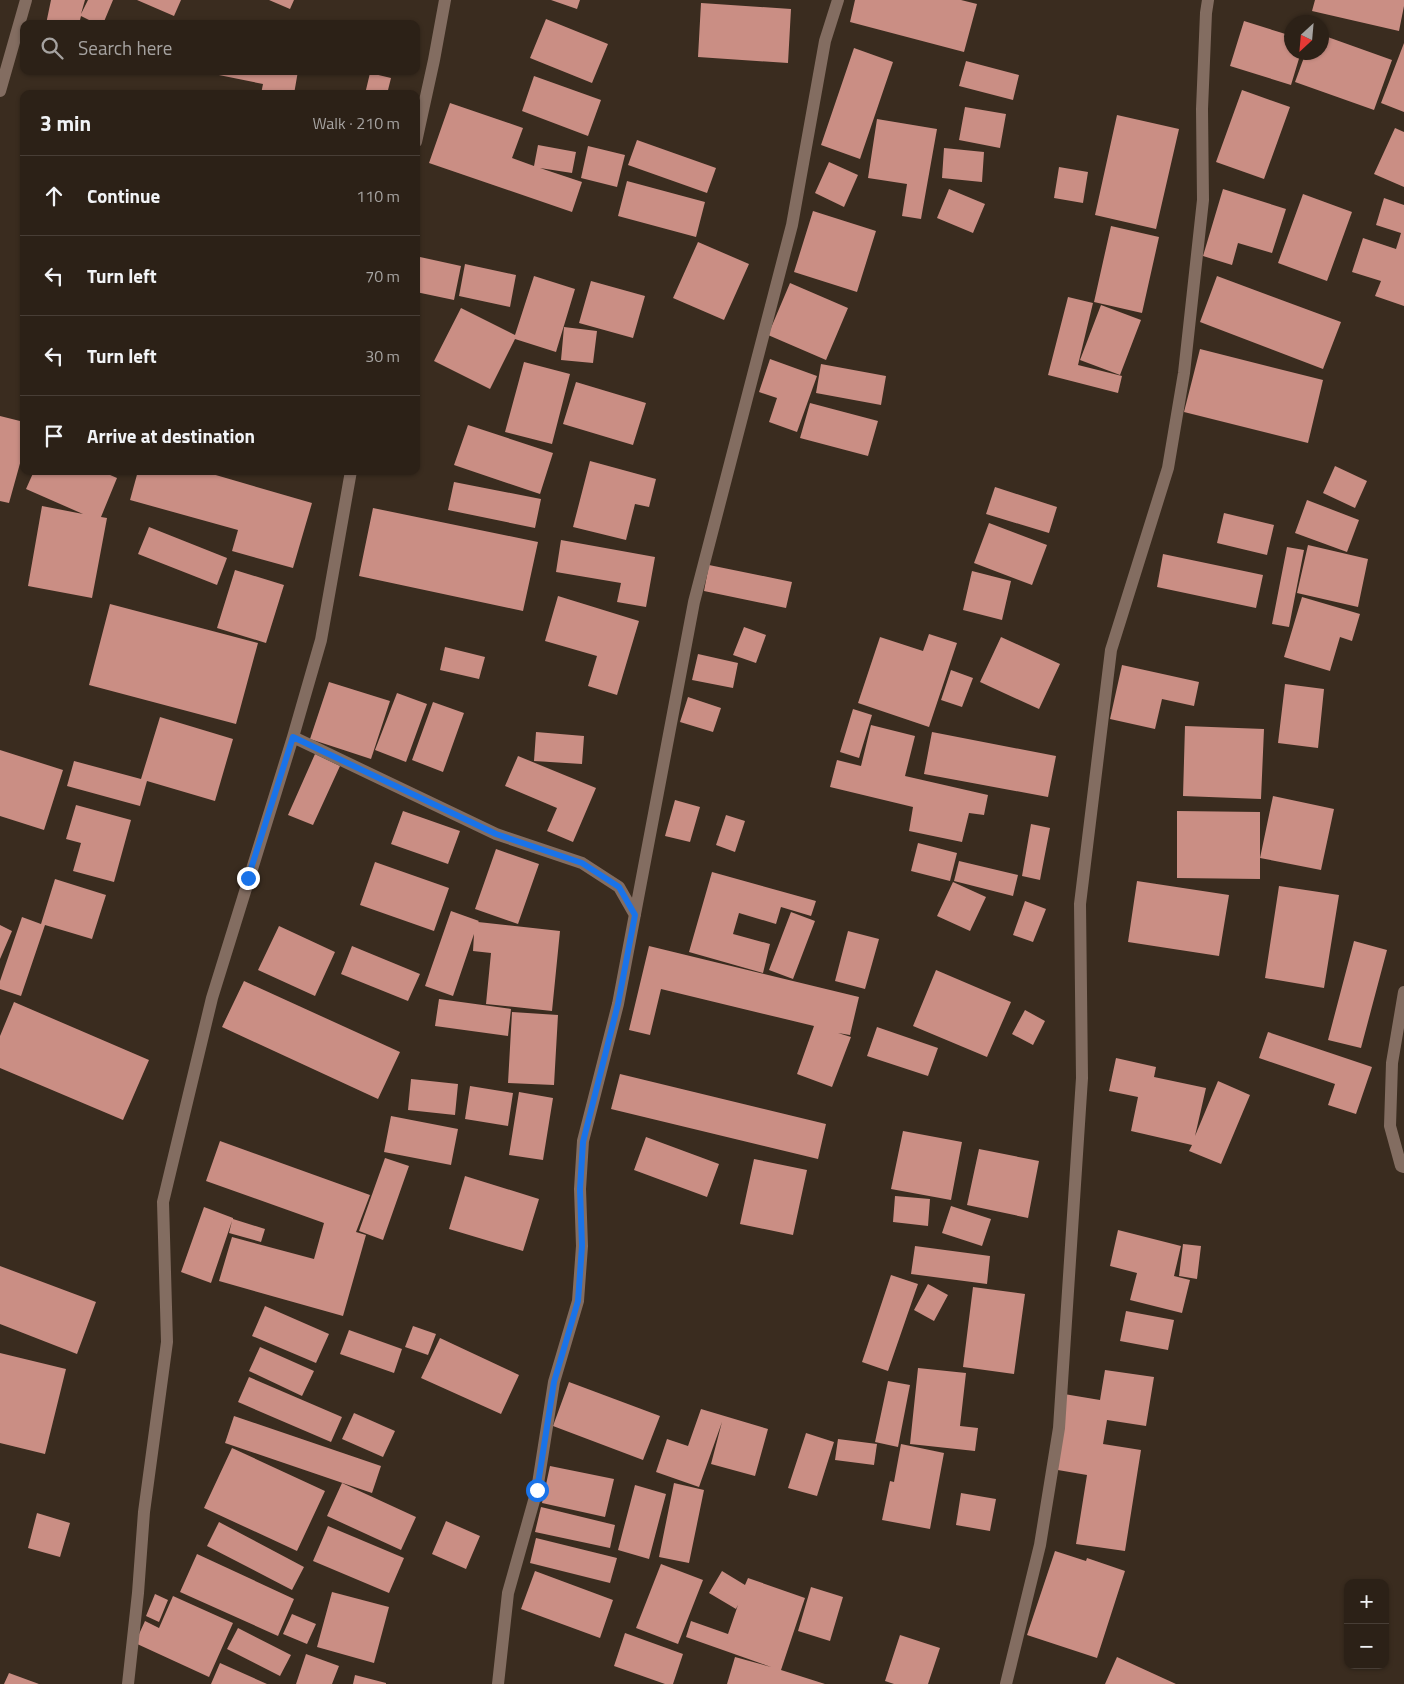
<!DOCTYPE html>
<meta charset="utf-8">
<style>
:root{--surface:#2c2117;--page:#382e24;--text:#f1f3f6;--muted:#a6a3a1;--line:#483e36}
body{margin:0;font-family:"Titillium Web",sans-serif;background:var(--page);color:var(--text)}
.controls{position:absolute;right:15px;bottom:15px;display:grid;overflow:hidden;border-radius:10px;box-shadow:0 1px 4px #0004}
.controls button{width:45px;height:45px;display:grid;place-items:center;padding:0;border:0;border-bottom:1px solid var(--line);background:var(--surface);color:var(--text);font:25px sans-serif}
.compass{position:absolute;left:1284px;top:15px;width:45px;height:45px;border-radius:50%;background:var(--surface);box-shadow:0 1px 4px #0004;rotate:206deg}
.stop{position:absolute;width:15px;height:15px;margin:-11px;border:4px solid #1a73e8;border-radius:50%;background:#fff}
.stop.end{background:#1a73e8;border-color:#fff;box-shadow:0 1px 5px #0008}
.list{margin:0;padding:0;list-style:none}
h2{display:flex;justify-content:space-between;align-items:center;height:65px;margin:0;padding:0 20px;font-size:21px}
h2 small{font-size:16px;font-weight:400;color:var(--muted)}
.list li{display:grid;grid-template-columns:32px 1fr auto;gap:15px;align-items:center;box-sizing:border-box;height:80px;padding:0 20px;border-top:1px solid var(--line)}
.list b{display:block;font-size:19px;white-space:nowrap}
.list em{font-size:16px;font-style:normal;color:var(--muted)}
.icon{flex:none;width:28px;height:28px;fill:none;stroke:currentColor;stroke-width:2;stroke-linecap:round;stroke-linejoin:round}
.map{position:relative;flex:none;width:1404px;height:1684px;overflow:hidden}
.search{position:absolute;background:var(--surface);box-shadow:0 1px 4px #0004;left:20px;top:20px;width:400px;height:55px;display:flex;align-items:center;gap:12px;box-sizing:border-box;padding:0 18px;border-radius:10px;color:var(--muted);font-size:19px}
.panel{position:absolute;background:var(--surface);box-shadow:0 1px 4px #0004;left:20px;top:90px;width:400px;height:385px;border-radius:10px}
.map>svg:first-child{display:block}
.building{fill:#ca8e84}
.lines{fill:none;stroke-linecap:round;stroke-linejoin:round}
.minor{stroke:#836d61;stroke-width:12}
.route{stroke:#1a73e8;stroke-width:6}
</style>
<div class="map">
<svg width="1404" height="1684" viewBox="0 0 1404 1684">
<rect width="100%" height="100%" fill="#3a2c1f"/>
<path class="building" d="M51 0H85L81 14 88 0H113L103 24H97L81 16 79 24H46Z
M137 0H181L174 16Z
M269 0H294L290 9Z
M551 0H580L577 9Z
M855 0H961L977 4 964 52 850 22Z
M1315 0H1404V6L1399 31 1312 11Z
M701 3 791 9 788 63 698 57Z
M546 19 608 44 592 83 530 58Z
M1244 21 1292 36V52H1301L1291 85 1230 66Z
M1322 35 1392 60 1374 110 1295 82 1306 52H1322Z
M1404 43V112L1381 103Z
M854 48 893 62 860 159 821 145Z
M966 61 1019 75 1013 100 959 86Z
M209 71H298L294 94H261L263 84 209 73Z
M370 73 391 78 387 94H365Z
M534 76 601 100 588 136 522 111Z
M1242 90 1290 107 1264 179 1216 162Z
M450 103 523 128 512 158 534 166 538 145 576 152 572 173 540 168 582 182 572 212 429 163Z
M965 107 1006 114 1000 148 959 140Z
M1117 115 1179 129 1156 229 1095 215Z
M877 119 937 129 921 219 902 216 907 184 868 178Z
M1395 128 1404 132V187L1374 174Z
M637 140 716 168 707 193 628 165Z
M588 146 625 155 617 187 581 178Z
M944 148 984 152 982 182 942 178Z
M829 162 858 175 844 207 815 193Z
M1059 167 1088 172 1083 203 1054 198Z
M627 181 705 202 696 237 618 216Z
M949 189 985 204 973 233 937 218Z
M1223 189 1286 209 1272 253 1238 243 1232 265 1203 256Z
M1303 194 1352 212 1327 281 1278 263Z
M1384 198 1404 205V306L1375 296 1381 281 1352 272 1363 238 1396 249 1401 233 1376 225Z
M813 211 876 231 857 292 794 272Z
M1111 226 1159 237 1142 313 1094 302Z
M698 242 749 264 724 320 673 298Z
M420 257 461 266 454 300 416 292V276Z
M465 264 516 275 510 307 459 296Z
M534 276 575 289 556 352 515 339 490 389 434 361 461 308 515 335Z
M1217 276 1341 322 1323 369 1200 322Z
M591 281 645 296 633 338 579 323Z
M790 283 848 308 826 360 768 335Z
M1068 297 1093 303 1078 365 1122 376 1118 393 1048 375Z
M1101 305 1141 320 1120 375 1080 360Z
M564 327 597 331 593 363 561 360Z
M1200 349 1323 380 1308 443 1184 412Z
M770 359 817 376 797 432 769 422 777 398 759 392Z
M524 362 570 374 552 444 505 432Z
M821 364 886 376 881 405 816 393Z
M576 382 646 403 633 445 563 424Z
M810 403 878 421 868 456 800 438Z
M0 416 24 422V449L9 503 0 501Z
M468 425 553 453 540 494 454 465Z
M590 461 656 479 649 507 635 504 626 540 573 527Z
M1335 466 1367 481 1355 508 1323 493Z
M34 471H101L117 478 101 517 107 518 92 598 28 586 42 506 83 514 26 489Z
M138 471H202L312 503 293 568 232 551 238 530 130 500Z
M454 482 541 499 535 528 448 510Z
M995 487 1057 507 1049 533 986 514Z
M1307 500 1359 520 1347 552 1295 533Z
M373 508 538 542 523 611 359 576Z
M1224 513 1274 525 1267 555 1217 543Z
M989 523 1047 545 1032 585 974 563Z
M149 527 227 558 217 585 138 554Z
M561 540 655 557 646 607 617 602 621 583 556 572Z
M1308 545 1368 559 1358 607 1297 593Z
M1287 547 1304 550 1289 627 1272 624Z
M1163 554 1263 575 1256 608 1157 587Z
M709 565 792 582 786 608 704 591Z
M235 570 284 585 266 643 217 628Z
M972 571 1011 581 1002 620 963 610Z
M558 596 639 621 617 695 588 686 597 656 545 641Z
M1302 597 1360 614 1352 641 1340 637 1330 671 1284 657Z
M110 604 258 643 236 724 89 685Z
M744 627 766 635 756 663 733 655Z
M929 634 957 643 929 727 858 703 880 637 923 651Z
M1001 637 1060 664 1039 709 980 682Z
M445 647 485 657 479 679 440 670Z
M698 654 738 663 733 688 692 680Z
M1122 665 1199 682 1194 706 1162 699 1155 729 1110 719Z
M951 670 973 678 962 707 941 700Z
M329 682 390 701 371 759 310 739Z
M1285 684 1324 689 1318 748 1278 743Z
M397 693 427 704 406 762 375 750Z
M688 697 721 708 713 732 680 722Z
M433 702 464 713 443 772 412 760Z
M853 709 872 715 859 758 840 752Z
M160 717 233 739 215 801 147 781 140 806 67 786 74 761 141 779Z
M871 725 915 736 905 776 988 795 984 815 969 813 962 842 909 831 913 807 830 787 837 760 861 766Z
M1185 726 1264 729 1261 799 1183 796Z
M536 732 584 736 582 764 534 761Z
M932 732 1056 756 1048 797 924 774Z
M0 750 63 770 44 830 0 816Z
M315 754 340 766 313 825 288 815Z
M518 756 596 788 573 842 547 831 557 808 505 786Z
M1273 796 1334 809 1321 870 1260 858Z
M675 800 700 807 690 842 665 836Z
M76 805 131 820 114 882 73 871 81 843 66 839Z
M403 811 460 831 448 864 391 844Z
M1177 811 1260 812V879L1177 878Z
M726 815 745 821 735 852 716 845Z
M1031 824 1050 828 1040 880 1022 876Z
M918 843 957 853 950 881 911 871Z
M496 849 539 864 518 924 475 909Z
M959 861 1018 875 1013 896 954 881Z
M375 862 449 888 434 931 360 905Z
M712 872 816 901 811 916 781 907 776 924 739 913 733 934 770 944 763 973 689 952Z
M55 879 106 895 92 939 45 925 21 996 0 989V981L22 917 41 924Z
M1137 881 1229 895 1219 956 1128 942Z
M953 882 986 897 970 931 937 916Z
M1279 886 1339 895 1324 988 1265 978Z
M1025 901 1046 909 1033 942 1013 935Z
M451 911 479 921 478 922 560 931 552 1011 486 1004 491 953 473 951 474 934 453 996 425 986Z
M791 912 815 921 793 979 769 970Z
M0 925 12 931 0 959Z
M279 926 335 952 315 996 258 970Z
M848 931 879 939 865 989 835 981Z
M1354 941 1387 950 1361 1048 1328 1040Z
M352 946 420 974 408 1001 341 974Z
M649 946 859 997 850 1035 838 1033 851 1037 832 1087 797 1074 814 1026 661 989 650 1035 629 1030Z
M936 970 1011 1002 987 1057 913 1026Z
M244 981 400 1052 378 1099 222 1027Z
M439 999 511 1009 508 1036 435 1026Z
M14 1002 149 1060 123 1120 0 1068V1036Z
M1025 1010 1045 1021 1033 1045 1012 1034Z
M512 1012 558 1015 554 1085 508 1083Z
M877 1027 938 1048 928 1076 867 1056Z
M1268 1032 1372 1067 1356 1114 1328 1105 1335 1084 1259 1058Z
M1116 1058 1156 1067 1154 1077 1206 1088 1195 1136 1218 1081 1250 1095 1221 1164 1189 1151 1192 1145 1131 1131 1138 1097 1109 1091Z
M620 1074 826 1124 818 1159 611 1109Z
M411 1079 458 1084 455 1115 408 1110Z
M470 1086 513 1093 508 1126 465 1119Z
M519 1092 553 1098 543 1160 509 1155Z
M391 1116 458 1129 451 1165 384 1152Z
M903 1131 962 1142 951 1200 891 1189Z
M646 1137 719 1164 707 1197 634 1170Z
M220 1141 370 1195 356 1232 366 1235 343 1316 219 1281 232 1237 314 1259 324 1223 206 1181Z
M979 1149 1039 1161 1028 1218 967 1205Z
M385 1158 409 1166 383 1240 359 1231Z
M754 1159 807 1170 793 1235 740 1224Z
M465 1176 539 1199 523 1251 449 1229Z
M895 1196 930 1199 928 1226 893 1222Z
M951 1206 991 1219 982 1246 942 1233Z
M204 1207 233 1218V1219L265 1229 261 1242 229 1233 232 1221 211 1283 181 1272Z
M1118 1230 1181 1246 1174 1276 1190 1280 1182 1313 1130 1300 1137 1273 1110 1266Z
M1183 1244 1201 1246 1197 1279 1179 1276Z
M915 1246 990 1256 987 1284 911 1274Z
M0 1266 96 1302 77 1354 0 1324Z
M891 1275 918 1284 888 1371 862 1362Z
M928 1284 948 1295 934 1321 914 1310Z
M973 1287 1025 1294 1014 1374 963 1367Z
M265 1306 329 1334 316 1363 252 1336Z
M1126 1311 1174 1320 1168 1350 1120 1341Z
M413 1326 436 1334 428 1355 405 1347Z
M349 1330 402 1349 394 1373 340 1354Z
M440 1338 519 1375 501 1414 421 1378Z
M260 1347 314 1371 302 1396 249 1371Z
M0 1353 66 1369 45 1454 0 1443Z
M918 1368 966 1373 960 1426 978 1428 975 1451 910 1444Z
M1105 1370 1154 1377 1146 1426 1107 1420 1103 1444 1141 1450 1125 1551 1076 1544 1087 1475 1052 1469 1064 1394 1100 1400Z
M249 1377 342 1417 331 1442 238 1402Z
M888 1381 910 1385 898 1447 875 1442Z
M569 1382 660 1416 643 1460 553 1426Z
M701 1409 768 1429 755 1476 711 1464 722 1422 699 1487 656 1472 667 1439 688 1446Z
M354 1413 395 1431 383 1457 342 1439Z
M234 1416 381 1466 372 1493 225 1443Z
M806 1433 834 1442 817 1496 788 1488Z
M838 1439 877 1444 874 1465 835 1460Z
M901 1444 944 1453 930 1529 882 1520 890 1481 894 1482Z
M232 1448 325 1491 297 1551 204 1508Z
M550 1466 614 1479 605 1517 542 1503Z
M342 1483 416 1517 401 1550 327 1516Z
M674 1483 704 1490 689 1563 659 1557Z
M635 1485 666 1494 649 1559 618 1550Z
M961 1493 996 1499 990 1531 956 1525Z
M541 1507 615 1525 610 1548 535 1532Z
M37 1513 70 1523 60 1557 28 1548Z
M446 1521 480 1536 466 1569 432 1554Z
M219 1522 304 1567 292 1590 207 1546Z
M328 1526 404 1558 389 1593 313 1561Z
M536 1538 617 1558 610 1583 530 1563Z
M1055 1551 1086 1561 1087 1558 1125 1571 1097 1658 1027 1635Z
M197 1554 294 1599 278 1636 180 1592Z
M661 1564 703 1580 678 1644 636 1628Z
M535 1571 613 1600 600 1638 521 1609Z
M722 1571 745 1585 748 1578 805 1598 781 1670 825 1684H727L735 1657 771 1667 686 1637 691 1621 728 1634 738 1605 736 1609 709 1593Z
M811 1587 843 1597 830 1641 798 1631Z
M332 1592 389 1607 374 1663 317 1647Z
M155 1594 168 1600 159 1622 146 1616Z
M173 1596 233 1623 209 1677 135 1643 145 1621 159 1628Z
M292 1614 316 1624 307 1644 283 1634Z
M238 1628 291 1655 280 1676 227 1649Z
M625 1633 683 1654 673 1684H665L614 1666Z
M900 1635 940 1648 928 1684H894L885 1681Z
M306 1654 339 1666 332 1684H296Z
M1117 1657 1176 1684H1105Z
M220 1663 267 1684H211Z
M9 1673 39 1684H4Z
M355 1675 386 1683V1684H353Z"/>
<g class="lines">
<path class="minor" d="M0 91 26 0
M416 142 434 60 445 0
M293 737 496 834 582 863 619 887 635 915
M1404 992 1392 1063 1390 1126 1401 1166 1404 1167
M128 1684 138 1593 144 1512 167 1342 163 1202 212 998 293 737 321 640 351 471
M498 1684 508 1593 537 1490 554 1382 578 1301 582 1246 580 1189 583 1141 618 1004 694 602 792 225 825 41 838 0
M1006 1684 1040 1545 1059 1428 1082 1078 1080 904 1111 650 1168 468 1184 373 1203 200 1202 109 1206 13 1208 0"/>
</g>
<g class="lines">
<path class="route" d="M248 878 293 737 496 834 582 863 619 887 635 915 618 1004 583 1142 580 1189 582 1246 578 1301 554 1382 537 1490"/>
</g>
</svg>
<div class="controls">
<button>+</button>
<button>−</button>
</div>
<svg class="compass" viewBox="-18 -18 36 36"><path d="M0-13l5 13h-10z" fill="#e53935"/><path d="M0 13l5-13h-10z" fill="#a6a3a1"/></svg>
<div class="stop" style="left:537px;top:1490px"></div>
<div class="stop end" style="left:248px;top:878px"></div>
<div class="search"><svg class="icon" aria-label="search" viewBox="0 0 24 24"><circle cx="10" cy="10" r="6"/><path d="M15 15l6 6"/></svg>Search here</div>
<section class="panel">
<h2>3 min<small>Walk · 210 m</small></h2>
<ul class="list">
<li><svg class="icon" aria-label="ahead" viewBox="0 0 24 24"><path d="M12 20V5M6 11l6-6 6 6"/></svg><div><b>Continue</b></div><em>110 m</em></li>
<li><svg class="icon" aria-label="left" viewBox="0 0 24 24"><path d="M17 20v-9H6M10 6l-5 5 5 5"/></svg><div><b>Turn left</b></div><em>70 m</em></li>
<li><svg class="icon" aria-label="left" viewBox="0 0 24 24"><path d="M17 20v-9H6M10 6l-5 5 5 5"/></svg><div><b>Turn left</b></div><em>30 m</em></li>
<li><svg class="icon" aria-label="arrive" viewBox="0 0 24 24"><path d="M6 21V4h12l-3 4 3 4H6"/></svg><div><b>Arrive at destination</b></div></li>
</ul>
</section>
</div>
